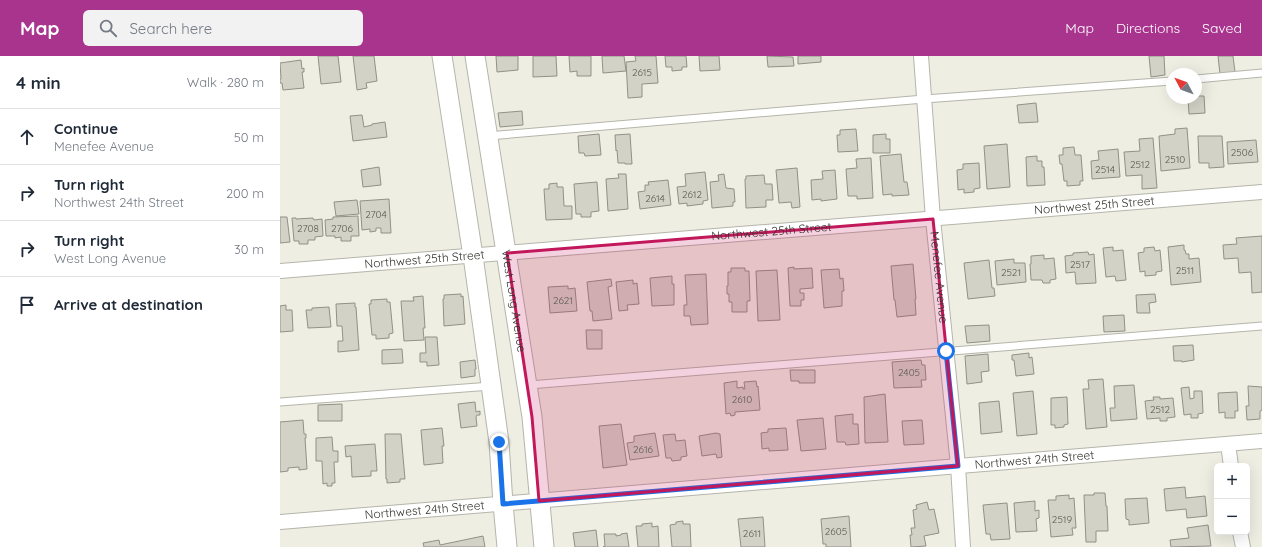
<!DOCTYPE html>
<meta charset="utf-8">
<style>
:root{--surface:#fff;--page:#f2f2f3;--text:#1f2937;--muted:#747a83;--line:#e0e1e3;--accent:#a8348d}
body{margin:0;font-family:Quicksand,sans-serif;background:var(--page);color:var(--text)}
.controls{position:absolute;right:12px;bottom:12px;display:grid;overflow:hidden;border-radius:6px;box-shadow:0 4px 16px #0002}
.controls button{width:36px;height:36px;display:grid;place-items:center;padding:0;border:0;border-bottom:1px solid var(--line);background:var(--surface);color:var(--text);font:20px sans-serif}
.compass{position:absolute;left:886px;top:12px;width:36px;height:36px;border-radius:50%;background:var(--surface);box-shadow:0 4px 16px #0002;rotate:311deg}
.stop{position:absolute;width:12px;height:12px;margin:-9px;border:3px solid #1a73e8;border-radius:50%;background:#fff}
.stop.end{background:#1a73e8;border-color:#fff;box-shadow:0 1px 4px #0008}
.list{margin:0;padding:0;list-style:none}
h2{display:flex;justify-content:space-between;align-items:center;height:52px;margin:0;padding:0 16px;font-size:17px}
h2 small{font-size:13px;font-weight:400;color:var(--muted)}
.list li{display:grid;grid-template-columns:26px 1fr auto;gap:12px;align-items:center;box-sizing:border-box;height:56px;padding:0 16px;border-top:1px solid var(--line)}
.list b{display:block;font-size:15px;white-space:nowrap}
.list p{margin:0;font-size:13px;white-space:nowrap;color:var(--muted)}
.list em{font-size:13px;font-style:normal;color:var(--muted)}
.icon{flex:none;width:22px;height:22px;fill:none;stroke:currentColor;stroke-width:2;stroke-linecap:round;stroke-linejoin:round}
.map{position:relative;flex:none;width:982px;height:491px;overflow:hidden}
header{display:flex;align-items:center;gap:24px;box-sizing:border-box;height:56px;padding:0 20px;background:var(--accent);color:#fff}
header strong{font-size:19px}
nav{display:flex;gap:22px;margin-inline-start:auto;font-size:14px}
.search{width:280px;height:36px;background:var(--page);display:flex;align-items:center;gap:10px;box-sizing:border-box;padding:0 14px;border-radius:6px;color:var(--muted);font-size:15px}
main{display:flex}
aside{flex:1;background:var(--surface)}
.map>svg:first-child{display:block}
.building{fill:#d2d2c7;stroke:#919187}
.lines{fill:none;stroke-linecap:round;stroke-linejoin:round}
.lane-casing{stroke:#b5b5ab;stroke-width:9}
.street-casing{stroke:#b5b5ab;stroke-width:16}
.secondary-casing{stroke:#b5b5ab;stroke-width:21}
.lane{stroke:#fff;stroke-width:7}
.street{stroke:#fff;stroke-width:14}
.secondary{stroke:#fff;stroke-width:19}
.route{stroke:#1a73e8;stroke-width:5}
.marked{fill:#c2185b;fill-opacity:0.2;stroke:#c2185b;stroke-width:3;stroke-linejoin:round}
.labels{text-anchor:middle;stroke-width:3;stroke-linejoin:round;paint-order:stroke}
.number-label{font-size:10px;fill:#595953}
.street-label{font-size:12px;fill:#31312c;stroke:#fbfbf0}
</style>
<header>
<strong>Map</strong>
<div class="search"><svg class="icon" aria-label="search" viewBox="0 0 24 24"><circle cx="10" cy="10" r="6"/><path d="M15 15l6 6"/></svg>Search here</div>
<nav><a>Map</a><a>Directions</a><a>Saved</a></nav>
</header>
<main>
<aside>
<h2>4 min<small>Walk · 280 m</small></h2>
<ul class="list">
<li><svg class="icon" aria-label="ahead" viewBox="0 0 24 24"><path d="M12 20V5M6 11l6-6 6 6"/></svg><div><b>Continue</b><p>Menefee Avenue</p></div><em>50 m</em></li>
<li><svg class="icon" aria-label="right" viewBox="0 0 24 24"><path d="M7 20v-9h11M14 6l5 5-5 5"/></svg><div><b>Turn right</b><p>Northwest 24th Street</p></div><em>200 m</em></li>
<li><svg class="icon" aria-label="right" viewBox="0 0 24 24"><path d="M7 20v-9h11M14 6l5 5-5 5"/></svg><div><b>Turn right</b><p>West Long Avenue</p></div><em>30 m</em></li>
<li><svg class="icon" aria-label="arrive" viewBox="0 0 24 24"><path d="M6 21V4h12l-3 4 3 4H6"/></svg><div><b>Arrive at destination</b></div></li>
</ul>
</aside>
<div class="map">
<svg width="982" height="491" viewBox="0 0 982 491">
<rect width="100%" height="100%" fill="#eeeee3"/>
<path class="building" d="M38 0H58L61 26 41 28Z
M73 0H94L97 25 86 27 87 32 77 34Z
M216 0H238V14L217 16Z
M253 0H276L277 20 253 21Z
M289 0H311V20H297V15L290 16Z
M322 0H344L346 15 323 17Z
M355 0H376L378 27 362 28V41L348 42 346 6 356 5Z
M385 0H406L407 11H402V14L392 15V11H386Z
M419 0H439L440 14 420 15Z
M487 0 513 1 514 10 488 11Z
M518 0H541V6L518 8Z
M869 0H884L885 19 871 21Z
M938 0H953L955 16 940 18Z
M21 4 22 13 24 12V16H22L24 32 3 34 2 27H0V23H1L0 7Z
M916 40H924L925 57 909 58 908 42H916Z
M756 47 758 66 739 67 737 49Z
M242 55 243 69 220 71 218 57Z
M82 59 84 71 92 69V68L105 66 107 81 73 85 70 60Z
M907 72 910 112 881 115 879 80 895 78V73Z
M576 73 578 95 558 96 557 79H560V74Z
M319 78 321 99 305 100 304 97H299L298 80Z
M350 78 352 108H345V107H338L337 94 336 95 335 79Z
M606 78V83H610V97H593V79Z
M918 80H942L944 111 929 112V107H919Z
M873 82 877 132 862 133V119L846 120 844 96 860 95 859 83Z
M976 84 978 106 948 108 947 86Z
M727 88 730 131 707 133 704 90Z
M794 91 795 99H801L803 125H800V129L787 130V125H784L782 108H780L779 99H783V92Z
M838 93 840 121 812 123 811 105 819 104 818 95Z
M621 98 624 126H627L629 139 612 140V138L603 139 600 100Z
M757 100V105H762V111H764L765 129 747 130 746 101Z
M591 102 593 142 577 143V140H568L566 113 577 112 576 103Z
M699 107 700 132 694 133V136L684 137V133L678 134 677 114 683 113V108Z
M99 111 101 129 83 131 81 114Z
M517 112 520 151 512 152 511 146 499 147 496 114Z
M555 114 557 143 541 145V143L532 144 531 124 543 123 542 115Z
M425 116 428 144 423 145V148L407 150V147L399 148 397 131 406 130 405 118Z
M338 118H346L348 153 328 155 326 123 339 122Z
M444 118 446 132 454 133 455 146H453V150L432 152 430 126 439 125 438 119Z
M484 119 485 128H492L493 144H486V151L466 152 465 123H466V120Z
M388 124 391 149 360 153 358 136 365 135V129H369L368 126Z
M317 126 319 155 311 156V161H301V158H296L294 128Z
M277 127V131H283L284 150H292V163L266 164 264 133H269V128Z
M109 143 111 177H101V172H96V175L90 176V173L82 174 80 145Z
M77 144 79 158 56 160 54 146Z
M78 160 79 180H71V185H61V181L55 182V180H46L45 164 53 163V161Z
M0 161H7L10 186 0 187Z
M12 162H16V163L33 162 34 164 42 163 43 180 35 181V184H28V188H19V185H14Z
M982 180V236L972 237 971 216 959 217 958 202 944 203 943 189 957 188 956 182Z
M904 189V194H905L906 198H909V203L919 202 921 226 891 229 888 191Z
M833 191V195L843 194 846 224 836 225 835 220 826 221 823 192Z
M874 191 875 195 880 194 882 215 876 216V219L865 220V215L860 216 858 197 864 196V192Z
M808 196 809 199 814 198 816 227 796 228 795 216 786 217 785 200 793 199V197Z
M764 199V203L774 202 776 223 770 224V227H763L762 224H751L750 208H751V200Z
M734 203V207H745L746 226 717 229 715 205Z
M709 204 712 232H714L715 240 688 243 684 207Z
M633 208 636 243H635L636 259 617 261 615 244H614L611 210Z
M514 211V213L532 212 533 232 520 233V237H524V244H521V250H510L508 212Z
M451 212H465V215H469L470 245H467V256H452V246H449V238H447V230H448V216H451Z
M559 213 560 223 563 222 564 235H562V250L544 252 541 214Z
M497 214 500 264 478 265 476 215Z
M426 218 428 268 411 269 410 260H404V249H407L405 219Z
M392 220V228H394V249L372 250 370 222Z
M331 223 332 230 328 231 332 263 313 265 312 255H310L307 226Z
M353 224V228L357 227 359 248 347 249 348 254 339 255 336 226Z
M288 230V233L295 232 297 255 270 257 268 231Z
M181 238V241L183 240 185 268 164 270 163 243H164V239Z
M875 238 876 246 869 247 870 257H857L856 239Z
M143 240 145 272H143L144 284 124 285 121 245H134L133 241Z
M107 243V246H110L113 277 109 278V282L96 283V279H92L89 248H91V244Z
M75 247V251H76L79 294 58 296V285H63L62 270H57L56 248Z
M6 249V254H12L13 275 0 276V250Z
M49 251 51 271 28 272 26 254H32V252Z
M844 259 845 275 824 276 823 260Z
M709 269 710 285 687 287 685 270Z
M306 274H322V293H307Z
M145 281H157L159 309 147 310V306H140V297H146Z
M913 289 914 304 902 306V305H894L893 290Z
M122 293 123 307 102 308V294Z
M749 297V302L752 301 754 318 736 320 734 304H732V299Z
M708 298 709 315 701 316 702 326 687 328 685 300Z
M195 304 196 313H195V320L181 322 180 306Z
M641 304 642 309H645L646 324H641L642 331 614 332 612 306Z
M510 314H535V327H519V325H511Z
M823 323 827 371 806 373 803 333H809L808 324Z
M457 325V332L463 331V333H465L464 326 476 325 477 331 478 330 480 354 455 356V359L451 360 450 357 446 358 444 327Z
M854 329 857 363 831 365 830 352H835L834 330Z
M968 330 982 331V354L980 355V363L967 364 966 350H969Z
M909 331 910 343 914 342V335H922L923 357 918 358V362H911V358L904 359 901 332Z
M753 335 757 378 737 380 733 337Z
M957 336 958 355H955V362H945V356L939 357 938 337Z
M605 338 608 386 585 387 584 341Z
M787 341 788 368 784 369V371L775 372V369H771V342Z
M873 341H880V343L893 342 895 361 887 362V365H880V362L867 363 865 345 874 344Z
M719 345 722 376 701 378 699 347Z
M195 346 196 356 200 355V359H197L196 361 197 370 181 372 178 348Z
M62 348V365H38V349Z
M573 358V368H578L579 388 566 389 565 386H557L555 360Z
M543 362 546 393 521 395 517 364Z
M23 364 24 378H26V382H25L27 413 19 414V411L8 412V415L0 416V366Z
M642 364 644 388 624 389 622 365Z
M341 368 347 409 323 412 319 370Z
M162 372 164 390H162L163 407 144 409 141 374Z
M506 372 508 394 489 395V392L482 393 481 377 488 376V373Z
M375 377 379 400 350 404 347 387 354 386V380Z
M436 377 440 378 442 401 437 402 436 398 422 400 419 380Z
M105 378H121L125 423H120V426L107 427V423H106Z
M395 378 396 385 405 384 407 400 401 401V404L392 405 391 402H386L383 379Z
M52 381 53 395H58V406H54L55 427H52V430H47V427L43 428 42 405H36V382Z
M95 388 97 415H91V420L72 421 71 400 66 401 65 390Z
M905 431 906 442 925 440 927 460 907 462 906 453 886 455 884 433Z
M814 437H825L826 450H827L828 475H816V486H806L804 439H814Z
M789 439V443L794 442 796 472H792L793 479 771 481 768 444H776V440Z
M867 442 869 467 849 469V464L846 463 845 443Z
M755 445V455L759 454V462L756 463 757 475 736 476 734 447Z
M647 446 649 454 654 453 659 477 644 480 646 490 631 491 630 479H632L631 472H635L633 454 637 453 636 449Z
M727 447 730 483 711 484 710 478H706L703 449Z
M569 460 571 491H546V488H543L541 463Z
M483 461 485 491H461L458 463Z
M403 465V468H410L411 491H392L390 469 396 468V466Z
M372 467V471L378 470 379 491H358L356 470H362V468Z
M928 469 931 490 891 491 890 484 909 482 907 472Z
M316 474 318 491H295L293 477Z
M347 477 349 491H323L325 490 324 478H336V480L341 479V478Z
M203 480 205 491H144L143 487 159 484 160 489Z"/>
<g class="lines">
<defs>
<path id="lane" d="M916 23 982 17
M208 80 644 43 892 25
M249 329 982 270
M0 346 211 330"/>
<g id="street">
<path id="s1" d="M641 0 653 163 678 410 683 491"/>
<path id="s2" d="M0 215 982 136"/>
<path d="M948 388 951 410"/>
<path id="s3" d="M0 466 982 385"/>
<path d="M960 476 963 491"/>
</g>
<g id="secondary">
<path d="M162 0 193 200 219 386 223 448 227 491"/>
<path id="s4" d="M195 0 252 361 264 491"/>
</g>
</defs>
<use href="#lane" class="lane-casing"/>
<use href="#street" class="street-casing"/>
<use href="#secondary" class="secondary-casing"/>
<use href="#lane" class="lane"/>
<use href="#street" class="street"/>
<use href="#secondary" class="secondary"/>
</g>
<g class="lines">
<path class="route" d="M219 386 223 448 678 410 666 295"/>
</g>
<path class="marked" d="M653 163 678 410 259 445 252 361 227 197Z"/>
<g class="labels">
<g class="number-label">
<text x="362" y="20">2615</text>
<text x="962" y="100">2506</text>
<text x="895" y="107">2510</text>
<text x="860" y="112">2512</text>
<text x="825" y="117">2514</text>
<text x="412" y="142">2612</text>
<text x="375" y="146">2614</text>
<text x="96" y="162">2704</text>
<text x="28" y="176">2708</text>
<text x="62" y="176">2706</text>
<text x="800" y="212">2517</text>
<text x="905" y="218">2511</text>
<text x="731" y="220">2521</text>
<text x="283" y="248">2621</text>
<text x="629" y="320">2405</text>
<text x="462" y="347">2610</text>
<text x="880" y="357">2512</text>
<text x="363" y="397">2616</text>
<text x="782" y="467">2519</text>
<text x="556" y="479">2605</text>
<text x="472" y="481">2611</text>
</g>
<g class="street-label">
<text dy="4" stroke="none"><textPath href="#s2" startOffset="817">Northwest 25th Street</textPath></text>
<text dy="4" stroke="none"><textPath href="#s2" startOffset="493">Northwest 25th Street</textPath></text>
<text dy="4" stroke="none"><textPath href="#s2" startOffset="145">Northwest 25th Street</textPath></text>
<text dy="4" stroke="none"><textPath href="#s1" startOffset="222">Menefee Avenue</textPath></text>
<text dy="4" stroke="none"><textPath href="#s4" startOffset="248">West Long Avenue</textPath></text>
<text dy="4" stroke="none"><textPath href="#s3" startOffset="757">Northwest 24th Street</textPath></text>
<text dy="4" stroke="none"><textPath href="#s3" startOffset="145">Northwest 24th Street</textPath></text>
</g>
</g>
</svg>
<div class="controls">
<button>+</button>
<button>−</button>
</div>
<svg class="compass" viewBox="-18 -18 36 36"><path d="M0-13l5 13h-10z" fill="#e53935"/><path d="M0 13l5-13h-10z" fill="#747a83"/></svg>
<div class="stop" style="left:666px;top:295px"></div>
<div class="stop end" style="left:219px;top:386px"></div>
</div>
</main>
